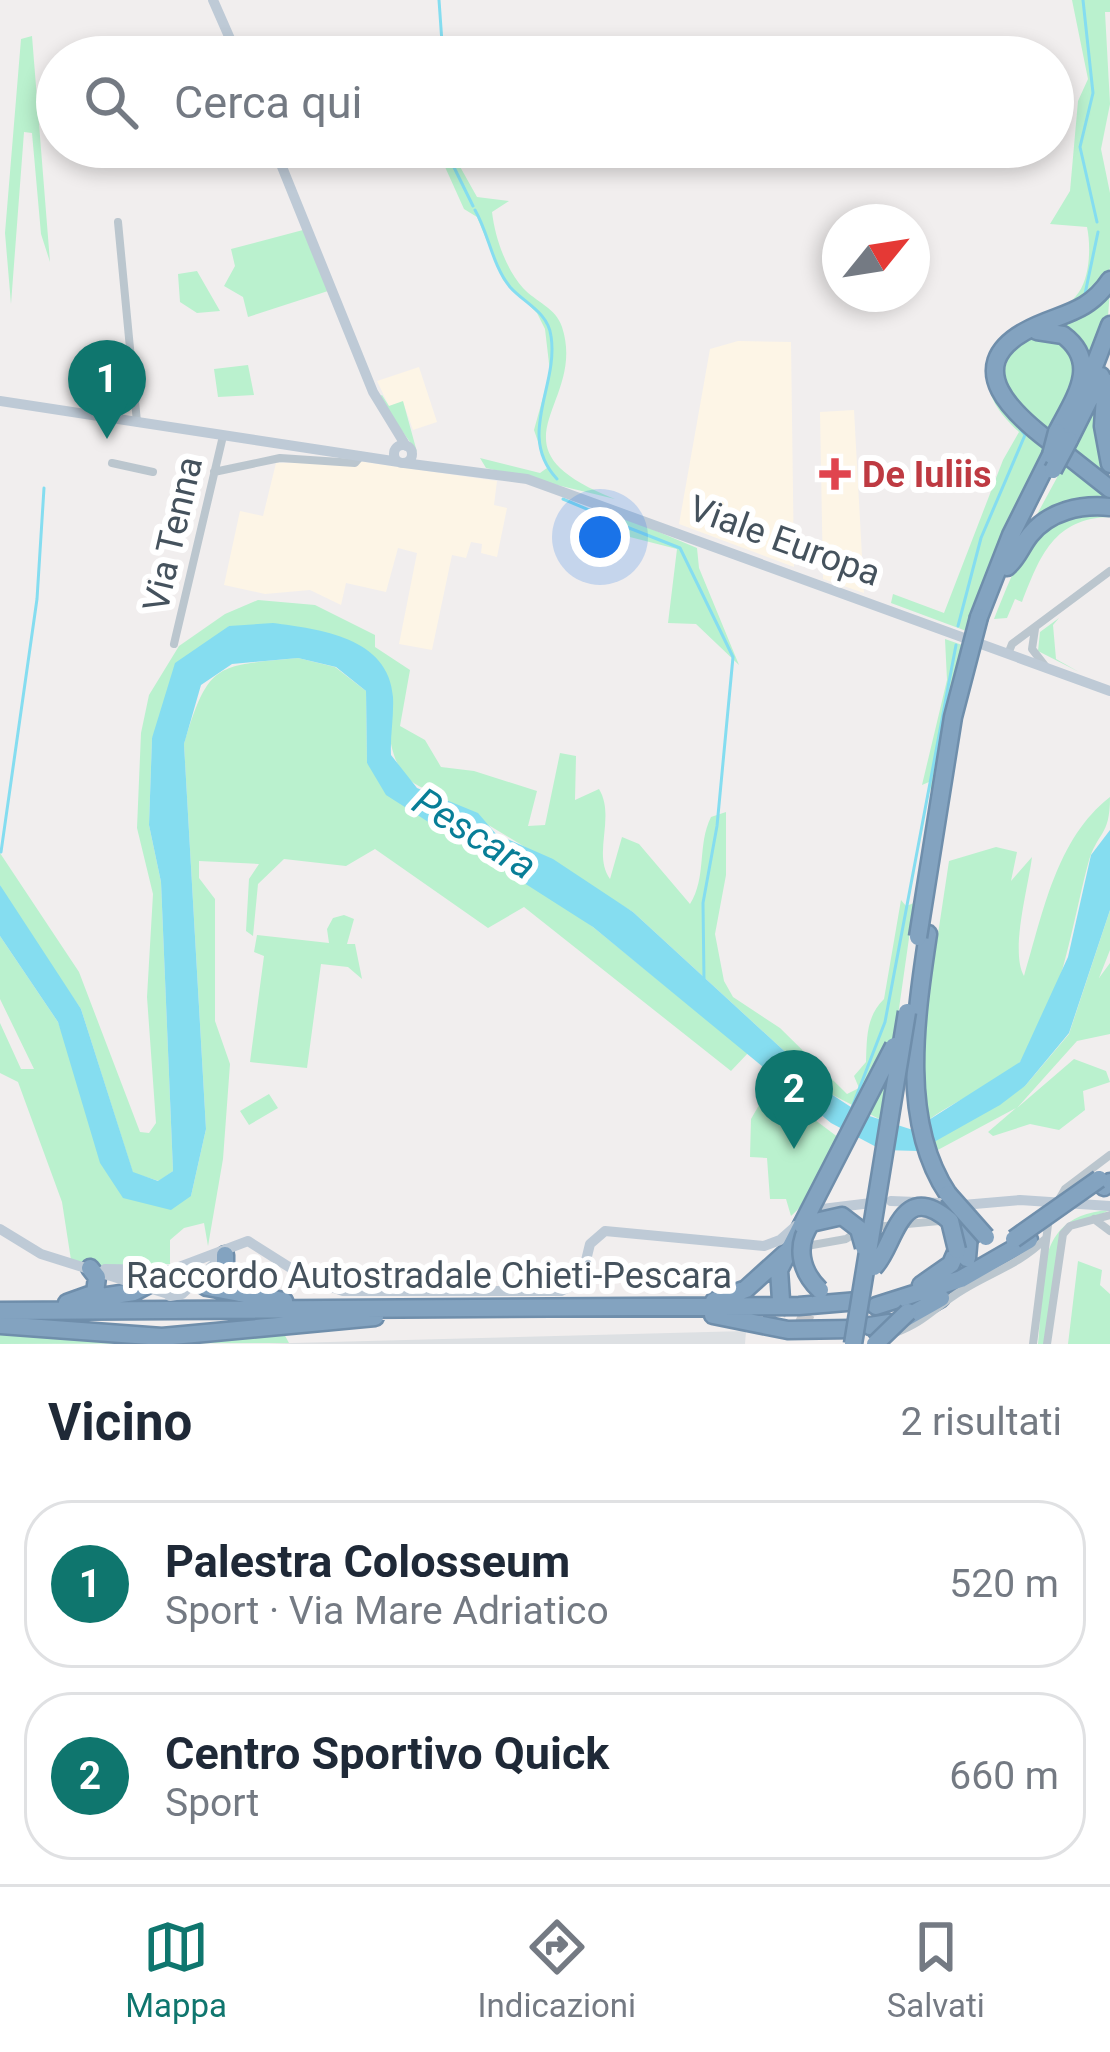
<!DOCTYPE html>
<html lang="it">
<meta charset="utf-8">
<style>
:root{--surface:#fff;--page:#f6f6f7;--text:#1f2937;--muted:#747a83;--line:#e0e1e3;--accent:#0f766e}
body{margin:0;font-family:Roboto,sans-serif;background:var(--page);color:var(--text)}
.compass{position:absolute;left:822px;top:204px;width:108px;height:108px;border-radius:50%;background:var(--surface);box-shadow:0 6px 18px #0003;rotate:60deg}
.you{position:absolute;left:600px;top:537px;width:42px;height:42px;margin:-30px;border:9px solid #fff;border-radius:50%;background:#1a73e8;box-shadow:0 0 0 18px #1a73e833}
.badge{display:grid;place-items:center;width:78px;height:78px;border-radius:50%;background:var(--accent);color:#fff;font-size:39px;font-weight:700}
.pin{position:absolute;translate:-50% -99px;filter:drop-shadow(0 3px 6px #0008)}
.pin::after{content:'';position:absolute;top:63px;width:42px;height:36px;background:inherit;clip-path:polygon(0 0,100% 0,50% 100%)}
.list{margin:0;padding:0;list-style:none}
h2{display:flex;justify-content:space-between;align-items:center;height:156px;margin:0;padding:0 48px;font-size:51px}
h2 small{font-size:39px;font-weight:400;color:var(--muted)}
.list li{display:grid;grid-template-columns:78px 1fr auto;gap:36px;align-items:center;box-sizing:border-box;height:168px;margin:0 24px 24px;padding:0 24px;border:3px solid var(--line);border-radius:48px}
.list b{display:block;font-size:45px;white-space:nowrap}
.list p{margin:0;font-size:39px;white-space:nowrap;color:var(--muted)}
.list em{font-size:39px;font-style:normal;color:var(--muted)}
.icon{flex:none;width:66px;height:66px;fill:none;stroke:currentColor;stroke-width:2;stroke-linecap:round;stroke-linejoin:round}
.map{position:relative;flex:none;width:1110px;height:1344px;overflow:hidden}
.search{position:absolute;background:var(--surface);box-shadow:0 6px 18px #0003;left:36px;right:36px;top:36px;height:132px;display:flex;align-items:center;gap:30px;box-sizing:border-box;padding:0 42px;border-radius:66px;color:var(--muted);font-size:45px}
.sheet{height:540px;background:var(--surface)}
nav{display:flex;justify-content:space-around;align-items:center;box-sizing:border-box;height:168px;border-top:3px solid var(--line);background:var(--surface);font-size:33px;color:var(--muted)}
nav a{display:grid;justify-items:center;gap:6px}
nav .on{color:var(--accent)}
.map>svg:first-child{display:block}
.commercial{fill:#fdf5e6}
.airport{fill:#dde0e3}
.green{fill:#baf1ce}
.water{fill:#85ddf0}
.lines{fill:none;stroke-linecap:round;stroke-linejoin:round}
.stream{stroke:#85ddf0;stroke-width:3}
.highway-tunnel{stroke:#c6c7ca;stroke-width:16;stroke-dasharray:16 8;stroke-linecap:butt}
.highway-casing{stroke:#6f8eab;stroke-width:21}
.street{stroke:#bbc6ce;stroke-width:8}
.secondary{stroke:#becad6;stroke-width:10}
.highway{stroke:#83a3c0;stroke-width:16}
.highway-bridge-casing{stroke:#6f8eab;stroke-width:21;stroke-linecap:butt}
.highway-bridge{stroke:#83a3c0;stroke-width:16}
.health-dot{fill:#e0444e;stroke:#fff;stroke-width:4.5}
.labels{text-anchor:middle;stroke-width:12;stroke-linejoin:round;paint-order:stroke}
.health-label{font-size:36px;font-weight:bold;fill:#be3a42;stroke:#fff;text-anchor:start}
.street-label{font-size:36px;fill:#45525d;stroke:#fff}
.water-label{font-size:39px;font-style:italic;fill:#087e97;stroke:#fff}
</style>
<div class="map">
<svg width="1110" height="1344" viewBox="0 0 1110 1344">
<rect width="100%" height="100%" fill="#f1eeee"/>
<path class="commercial" d="M738 341 791 342 794 567 679 524 710 349Z
M419 367 437 422 413 430 403 402 389 406 377 381Z
M854 410 864 593 823 579 820 412Z
M364 462 497 481 494 505 507 508 497 557 481 553 482 544 471 542 466 558 452 555 432 650 399 644 417 553 398 548 386 592 346 583 341 605 310 590 265 594 224 585 240 511 263 516 276 463Z"/>
<path class="airport" d="M746 1331 745 1344H269L292 1343Z"/>
<path class="green" d="M1072 0H1110V12H1105L1110 104 1101 149 1110 193V268L1102 285 1003 346V408L1048 446 985 582 969 632 891 603 893 594 944 613 1003 460 1019 432C1000 414 984 395 989 367 998 313 1054 329 1079 292 1090 276 1091 246 1087 227L1050 224 1070 191 1078 101 1088 79Z
M32 36 50 262 41 234 32 133 24 132 11 304 5 233 21 39Z
M436 147H449L477 197 509 201 492 212C495 238 506 269 523 288 536 302 556 308 562 327 588 406 481 446 615 499L486 468 480 458 540 473 547 468 534 430 550 372 545 329 537 313 503 280 477 217 464 209Z
M303 230 328 291 248 317 243 297 224 286 235 266 231 249Z
M197 271 220 311 197 313 180 302 178 274Z
M1110 289 1108 317 1088 369 1058 326Z
M1051 333 1082 364 1054 435 1004 389C1003 352 1015 340 1051 333Z
M248 365 254 395 218 397 214 369Z
M1099 393 1110 483 1070 452Z
M382 395 389 406 403 401 417 452 378 397Z
M1066 461 1110 495V501L1028 531Z
M1110 510V517C1054 518 1040 556 1022 602L1015 599 1007 618 994 619C1024 545 1028 525 1110 510Z
M623 517 697 548 699 568 739 665 696 624 668 623 677 549 618 534Z
M258 600 315 605 375 635V647L410 670 400 726 425 740 441 767 474 771 537 791 528 826 545 825 560 753 576 756 575 800 599 789C616 817 592 854 610 879L622 837 639 844 690 904C707 877 697 845 711 817L726 812V875L715 934 724 981 733 997 780 1028 847 1094 859 1088 854 1076 866 1062C867 1037 866 1017 884 999L901 900 906 906 914 903 883 1121 831 1094 633 912 432 791C381 779 389 716 387 675L229 626 152 738 149 825 161 882 173 1171 159 1181 133 1173 81 1009 6 901 0 885V853L79 972 140 1132 149 1133 156 1123 147 997 153 894 137 828 141 733 149 695 179 646 225 614Z
M1059 618 1053 625 1056 659 1079 672 1038 651 1040 632Z
M945 639 965 646 932 797 929 782 922 785 947 680Z
M298 658 335 667 366 691 367 763 593 927 748 1053 731 1071 524 907 488 928 375 849 346 866 284 859 258 884 253 936 246 931 249 879 259 864 199 861V878L215 899V1021L230 1064 223 1159 208 1246 204 1223 184 1228 170 1240V1264L102 1266 71 1260 62 1202 18 1082 0 1073V1023L21 1069H34L0 999V936L58 1022 123 1197 191 1196 206 1129 184 744C209 662 215 666 298 658Z
M1110 797C1110 838 1097 831 1088 864 1074 915 1057 1028 1018 1064 992 1088 953 1100 925 1123L919 1060 949 861 996 847 1017 852 1011 881 1032 857C1028 889 1010 951 1024 976 1043 913 1056 839 1110 797Z
M1110 910V950L1099 978 1110 963V1034L1077 1041 1017 1108 1074 1059 1106 1071 1110 1082 1083 1091 1085 1110 1059 1130 1030 1124 993 1136 988 1132 1016 1108 934 1152 931 1141 1025 1086 1069 1034Z
M344 915 354 919 347 944H355L362 979 348 967 321 964 307 1068 250 1062 264 956 254 952 257 935 329 943 327 929 333 918Z
M770 1086 843 1141C819 1170 820 1190 791 1216L786 1199H770L767 1158 750 1157 751 1119Z
M269 1094 278 1108 249 1125 240 1111Z
M1110 1210 1061 1232 1045 1344H1038C1045 1282 1031 1215 1110 1210Z
M1078 1261 1102 1270 1100 1285 1110 1294V1344H1068Z
M0 1328 283 1332 289 1343 0 1344Z"/>
<path class="water" d="M273 623C319 629 389 637 393 697 394 717 390 736 391 755L417 788 478 813 496 834 553 859 633 912 831 1094 860 1113 913 1130 1020 1062 1068 957 1091 855 1110 830V910L1069 1033 1025 1086 1000 1105 918 1151 882 1150 831 1123 593 927 386 795 367 763 366 691 336 667 298 658 232 664 201 685 184 744 206 1129 191 1196 171 1210 123 1198 100 1163 58 1022 0 936V885L81 1009 133 1172 158 1181 173 1171 161 882 149 825 152 738 175 663 229 626Z"/>
<g class="lines">
<path class="stream" d="M439 0 443 57
M1083 0 1093 93 1080 147 1097 222
M444 147 473 206
M475 210C489 234 492 265 510 287 524 303 548 312 551 336 559 386 516 435 557 479
M1085 294 1098 232
M563 499 615 521
M619 524 680 548 733 657 717 826 703 903 704 980
M958 626 981 538 1025 435 993 393
M1 852 37 599 44 488
M851 1110 885 1022 956 645"/>
<path class="highway-tunnel" d="M781 1300 793 1316 811 1324"/>
<defs>
<path id="highway" d="M1037 331 1063 335C1101 363 1074 399 1057 432
M1106 382 1103 426 1110 464
M1087 385 1110 325
M1069 440 1101 376
M1049 441C1015 415 961 368 1024 332 1057 313 1086 316 1110 280
M1067 455 1110 489
M1007 567C1018 558 1021 546 1030 535 1049 511 1081 504 1110 507
M979 617 1011 535 1051 455
M928 934C916 1015 899 1121 948 1194
M1104 1187 1110 1182
M961 1216 969 1235 967 1258
M225 1255V1278L239 1293
M183 1272 207 1287 284 1301
M921 1285 951 1264 957 1250
M88 1299 134 1292 161 1278
M781 1300 779 1270 802 1225
M714 1301 746 1289 787 1252
M67 1303 95 1293 97 1277 90 1268
M876 1306 961 1279 1029 1240
M0 1311 799 1306 858 1301
M713 1315 788 1330 852 1329
M904 1319 941 1298
M0 1325 162 1337 375 1317
M870 1326 889 1323"/>
</defs>
<use href="#highway" class="highway-casing"/>
<path class="street" d="M118 222 137 422
M112 463 153 472
M214 472 280 458 355 463 361 456
M1035 629 1032 649 1046 667
M174 644 223 436
M1008 654 1012 644 1110 571
M1057 1203 1065 1189 1110 1155
M1094 1219 1110 1231
M875 1227 939 1221
M801 1247 846 1239 860 1230
M895 1333C923 1322 929 1313 952 1297 982 1275 1017 1267 1044 1240
M1033 1344 1049 1217
M1047 1344 1063 1234 1070 1226 1110 1215"/>
<path class="secondary" d="M213 0 238 57
M274 147 373 392 406 446
M0 401 399 462
M394 454a9 9 0 1 1 18 0a9 9 0 1 1-18 0Z
M404 463 527 479 1110 691
M891 1201 940 1203
M963 1205 1020 1200 1110 1206
M0 1229 41 1254 165 1293
M105 1269 169 1270
M174 1269 248 1241 308 1279 343 1291H561L581 1281 590 1244 605 1231 764 1246 780 1240 814 1210 871 1203
M161 1289 170 1296 182 1294 225 1254"/>
<use href="#highway" class="highway"/>
<defs>
<path id="highway-bridge" d="M1051 455 1057 432
M1053 470 1069 440
M918 937 953 717 979 617
M948 1194 986 1237
M802 1225 894 1046
M1014 1239 1099 1179
M874 1267C895 1247 899 1177 950 1221L957 1250
M820 1290C800 1271 795 1245 811 1223L842 1216 859 1229 864 1247
M853 1344 907 1012
M875 1344 908 1312"/>
</defs>
<use href="#highway-bridge" class="highway-bridge-casing"/>
<use href="#highway-bridge" class="highway-bridge"/>
</g>
<path class="health-dot" d="M829 456h12v12h12v12h-12v12h-12v-12h-12v-12h12z"/>
<g class="labels">
<g class="health-label">
<text x="862" y="487">De Iuliis</text>
</g>
<g class="street-label">
<text transform="translate(172 534) rotate(-77)" y="13">Via Tenna</text>
<text transform="translate(785 540) rotate(20)" y="13">Viale Europa</text>
<text x="429" y="1288">Raccordo Autostradale Chieti-Pescara</text>
</g>
<g class="water-label">
<text transform="translate(475 833) rotate(32)" y="14">Pescara</text>
</g>
</g>
</svg>
<svg class="compass" viewBox="-18 -18 36 36"><path d="M0-13l5 13h-10z" fill="#e53935"/><path d="M0 13l5-13h-10z" fill="#747a83"/></svg>
<div class="you"></div>
<div class="pin badge" style="left:107px;top:439px">1</div>
<div class="pin badge" style="left:794px;top:1149px">2</div>
<div class="search"><svg class="icon" aria-label="search" viewBox="0 0 24 24"><circle cx="10" cy="10" r="6"/><path d="M15 15l6 6"/></svg>Cerca qui</div>
</div>
<section class="sheet">
<h2>Vicino<small>2 risultati</small></h2>
<ul class="list">
<li><span class="badge">1</span><div><b>Palestra Colosseum</b><p>Sport · Via Mare Adriatico</p></div><em>520 m</em></li>
<li><span class="badge">2</span><div><b>Centro Sportivo Quick</b><p>Sport</p></div><em>660 m</em></li>
</ul>
</section>
<nav>
<a class="on"><svg class="icon" aria-label="map" viewBox="0 0 24 24"><path d="M3 6l6-2 6 2 6-2v14l-6 2-6-2-6 2zM9 4v14M15 6v14"/></svg>Mappa</a>
<a><svg class="icon" aria-label="directions" viewBox="0 0 24 24"><path d="M12 3l9 9-9 9-9-9zM9 14v-3h6M13 9l2 2-2 2"/></svg>Indicazioni</a>
<a><svg class="icon" aria-label="saved" viewBox="0 0 24 24"><path d="M7 4h10v16l-5-4-5 4z"/></svg>Salvati</a>
</nav>
